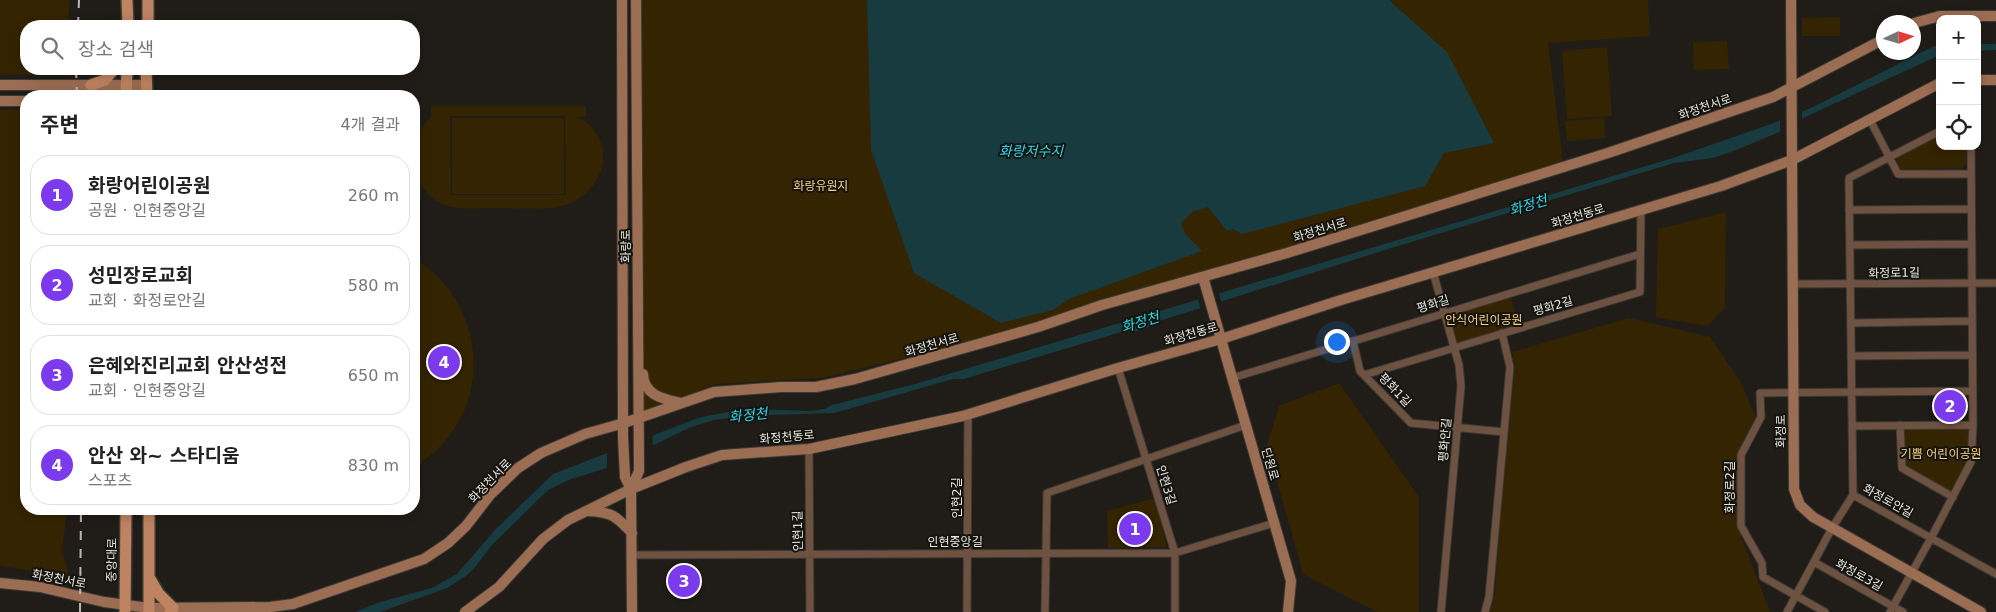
<!DOCTYPE html>
<html lang="ko">
<meta charset="utf-8">
<style>
:root{--surface:#fff;--page:#f6f6f6;--text:#222;--muted:#767676;--line:#e0e0e0;--accent:#7c3aed}
body{margin:0;font-family:"DejaVu Sans","Noto Sans KR",sans-serif;background:var(--page);color:var(--text)}
.controls{position:absolute;right:15px;top:15px;display:grid;overflow:hidden;border-radius:10px;box-shadow:0 2px 12px #0003}
.controls button{width:45px;height:45px;display:grid;place-items:center;padding:0;border:0;border-bottom:1px solid var(--line);background:var(--surface);color:var(--text);font:25px sans-serif}
.compass{position:absolute;left:1876px;top:15px;width:45px;height:45px;border-radius:50%;background:var(--surface);box-shadow:0 2px 12px #0003;rotate:86deg}
.you{position:absolute;left:1336px;top:341px;width:18px;height:18px;margin:-12px;border:4px solid #fff;border-radius:50%;background:#1a73e8;box-shadow:0 0 0 8px #1a73e833}
.badge{display:grid;place-items:center;width:32px;height:32px;border-radius:50%;background:var(--accent);color:#fff;font-size:16px;font-weight:700}
.pin{position:absolute;translate:-50% -50%;border:2px solid #fff;box-shadow:0 1px 5px #0006}
.list{margin:0;padding:0;list-style:none}
h2{display:flex;justify-content:space-between;align-items:center;height:65px;margin:0;padding:0 20px;font-size:21px}
h2 small{font-size:16px;font-weight:400;color:var(--muted)}
.list li{display:grid;grid-template-columns:32px 1fr auto;gap:15px;align-items:center;box-sizing:border-box;height:80px;margin:0 10px 10px;padding:0 10px;border:1px solid var(--line);border-radius:20px}
.list b{display:block;font-size:19px;white-space:nowrap}
.list p{margin:0;font-size:16px;white-space:nowrap;color:var(--muted)}
.list em{font-size:16px;font-style:normal;color:var(--muted)}
.icon{flex:none;width:28px;height:28px;fill:none;stroke:currentColor;stroke-width:2;stroke-linecap:round;stroke-linejoin:round}
.map{position:relative;flex:none;width:1996px;height:612px;overflow:hidden}
.search{position:absolute;background:var(--surface);box-shadow:0 2px 12px #0003;left:20px;top:20px;width:400px;height:55px;display:flex;align-items:center;gap:12px;box-sizing:border-box;padding:0 18px;border-radius:20px;color:var(--muted);font-size:19px}
.panel{position:absolute;background:var(--surface);box-shadow:0 2px 12px #0003;left:20px;top:90px;width:400px;height:425px;border-radius:20px}
.map>svg:first-child{display:block}
.green{fill:#342401;fill-rule:evenodd}
.water{fill:#183b40}
.pier{fill:#201d18}
.lines{fill:none;stroke-linecap:round;stroke-linejoin:round}
.street-casing{stroke:#3c3934;stroke-width:9}
.secondary-casing{stroke:#3c3934;stroke-width:12}
.primary-casing{stroke:#3c3934;stroke-width:14}
.street{stroke:#6d5141;stroke-width:7}
.secondary{stroke:#9b6d53;stroke-width:10}
.primary{stroke:#be8361;stroke-width:11}
.rail{stroke:#bbb8b4;stroke-width:2;stroke-dasharray:9 9;stroke-linecap:butt}
.labels{text-anchor:middle;stroke-width:4;stroke-linejoin:round;paint-order:stroke}
.street-label{font-size:12px;fill:#e9e7e3;stroke:#16140f}
.park-label{font-size:12px;fill:#f8d283;stroke:#16140f}
.water-label{font-size:14px;font-style:italic;fill:#2bd8ef;stroke:#16140f}
</style>
<div class="map">
<svg width="1996" height="612" viewBox="0 0 1996 612">
<rect width="100%" height="100%" fill="#201d18"/>
<path class="green" d="M0 0H70L68 26H26V69H69V74L0 75Z
M634 0H1648L1650 36 1548 43 1563 163 995 336 822 378 715 384 634 418Z
M1840 17V36H1802V18Z
M1727 41 1729 69 1694 70 1693 42Z
M1607 47 1612 116 1567 119 1562 51Z
M431 106H586V116L577 117C592 124 603 137 603 155 604 180 583 203 557 207 538 210 516 208 497 208 478 208 454 212 437 201 424 193 415 179 414 164 412 146 417 128 432 117H431ZM565 116 566 195H451L450 116Z
M26 109V509H67L62 551 71 582 24 569 0 566V110Z
M452 118H564V194H452Z
M1604 118 1605 138 1567 141 1565 121Z
M1940 134V146H1966V164L1962 168 1901 169 1896 160 1897 156Z
M1726 212 1725 308 1707 326 1656 317 1658 229Z
M414 258C493 307 494 420 414 467Z
M1510 297 1519 325 1457 344 1449 316Z
M1629 318 1710 337 1740 381 1756 417 1738 453 1740 534 1770 612H1488L1495 595 1503 476 1515 367 1512 352Z
M1339 383 1419 497V612H1377L1303 574 1267 446 1279 406Z
M1972 425 1969 462 1954 493 1904 466 1903 427Z
M1155 498 1167 547 1108 548 1107 511Z"/>
<path class="water" d="M867 0H1389L1447 52 1494 143 1444 153 1425 186 1242 234 1233 229 1227 231 1208 207 1192 212 1181 223 1186 235 1202 251 1069 299 1053 310 1001 323 914 273 871 150Z
M1977 44H1996V50L1977 51Z
M1934 46H1940V55L1803 118 1779 132 1739 149 1713 158 1674 163 1398 246 1156 322C1148 331 1133 332 1121 332L964 379H953L834 413 743 416 714 420 691 427 604 469 571 479 548 490 492 545 475 567 466 576 447 588 380 612H355L380 602 432 588 457 574 495 530 553 474 698 418 742 409 811 411 825 409 832 405 915 384 1673 158 1774 123 1813 107Z"/>
<path class="pier" d="M1802 109V121L1780 134V118Z
M1218 290 1222 304 1201 310 1197 297Z
M652 433 653 448 607 470V451Z"/>
<g class="lines">
<defs>
<path id="street" d="M1870 120 1898 174H1971
M1940 131 1849 178V185L1853 495 1931 538 1971 462 1973 425 1971 146
M1849 210 1971 209
M1850 245 1971 244
M1433 272 1459 365 1461 386 1441 612
M1793 284 1996 283
M1851 323 1972 321
M1353 341 1360 371 1411 423 1504 432
M1851 356 1972 355
M1118 368 1175 553V612
M1364 375 1640 292 1641 210
M1232 378 1640 254
M1900 425 1902 468 1953 497
M1852 426 1973 425
M809 449 810 612
M632 555 1175 553 1274 523
M1814 562 1903 612
M967 612 968 414
M1045 612 1047 493 1246 425
M1485 612 1489 597 1510 367 1502 333
M1787 612 1832 528 1853 495
M1825 612 1763 577 1762 563 1741 526V455L1761 417 1760 393 1972 391
M1890 612 1931 538 1996 574"/>
<path id="secondary" d="M622 0 623 437 625 477 631 489
M1791 0 1794 489 1800 505 1813 517 1981 612
M1914 23 1940 16H1996
M1977 80H1996
M0 85H146
M0 101H26
M1203 277 1291 581 1288 612
M643 374C644 396 664 399 681 403
M588 511C612 512 616 516 632 533
M0 583 40 587 104 602 149 608 270 607 293 604 424 559 448 543 466 526 490 495 518 468 541 453 585 434 624 423 714 392 781 387H816L855 379 1038 327 1102 305 1287 253 1608 153 1773 97 1884 39
M465 612 499 587 543 539 568 520 631 489 686 467 722 455 809 449 963 416 1118 368 1221 339 1341 300 1721 186 1792 160 1940 83
M632 612 631 489 639 471 636 0"/>
<path id="primary" d="M127 0 128 26
M148 26V0
M146 69 147 96
M91 85 105 80 114 69
M126 96 127 69
M149 577 159 594 173 608 170 612
M125 612 126 509
M149 612V509"/>
</defs>
<use href="#street" class="street-casing"/>
<use href="#secondary" class="secondary-casing"/>
<use href="#primary" class="primary-casing"/>
<use href="#street" class="street"/>
<use href="#secondary" class="secondary"/>
<use href="#primary" class="primary"/>
<path class="rail" d="M78 26 79 0
M76 69 77 96
M80 612 81 509"/>
</g>
<g class="labels">
<g class="street-label">
<text transform="translate(1705 107) rotate(-19)" y="4">화정천서로</text>
<text transform="translate(1578 216) rotate(-17)" y="4">화정천동로</text>
<text transform="translate(1320 230) rotate(-17)" y="4">화정천서로</text>
<text transform="translate(626 246) rotate(-90)" y="4">화랑로</text>
<text transform="translate(1894 273) rotate(-1)" y="4">화정로1길</text>
<text transform="translate(1433 304) rotate(-17)" y="4">평화길</text>
<text transform="translate(1553 306) rotate(-16)" y="4">평화2길</text>
<text transform="translate(1191 334) rotate(-16)" y="4">화정천동로</text>
<text transform="translate(932 345) rotate(-16)" y="4">화정천서로</text>
<text transform="translate(1395 390) rotate(46)" y="4">평화1길</text>
<text transform="translate(1781 431) rotate(-90)" y="4">화정로</text>
<text transform="translate(787 437) rotate(-5)" y="4">화정천동로</text>
<text transform="translate(1445 440) rotate(-85)" y="4">평화안길</text>
<text transform="translate(1270 464) rotate(74)" y="4">단원로</text>
<text transform="translate(490 481) rotate(-46)" y="4">화정천서로</text>
<text transform="translate(1166 485) rotate(73)" y="4">인현3길</text>
<text transform="translate(1730 487) rotate(-90)" y="4">화정로2길</text>
<text transform="translate(957 498) rotate(-90)" y="4">인현2길</text>
<text transform="translate(1888 501) rotate(29)" y="4">화정로안길</text>
<text transform="translate(798 531) rotate(-91)" y="4">인현1길</text>
<text x="955" y="546">인현중앙길</text>
<text transform="translate(112 560) rotate(-89)" y="4">중앙대로</text>
<text transform="translate(1859 575) rotate(29)" y="4">화정로3길</text>
<text transform="translate(59 579) rotate(11)" y="4">화정천서로</text>
</g>
<g class="park-label">
<text x="821" y="190">화랑유원지</text>
<text x="1484" y="324">안식어린이공원</text>
<text x="1941" y="458">기쁨 어린이공원</text>
</g>
<g class="water-label">
<text x="1031" y="156">화랑저수지</text>
<text transform="translate(1528 205) rotate(-17)" y="5">화정천</text>
<text transform="translate(1140 322) rotate(-17)" y="5">화정천</text>
<text transform="translate(748 415) rotate(-6)" y="5">화정천</text>
</g>
</g>
</svg>
<div class="controls">
<button>+</button>
<button>−</button>
<button><svg class="icon" aria-label="locate" viewBox="0 0 24 24"><circle cx="12" cy="12" r="6"/><path d="M12 2v4M12 18v4M2 12h4M18 12h4"/></svg></button>
</div>
<svg class="compass" viewBox="-18 -18 36 36"><path d="M0-13l5 13h-10z" fill="#e53935"/><path d="M0 13l5-13h-10z" fill="#767676"/></svg>
<div class="you"></div>
<div class="pin badge" style="left:1135px;top:529px">1</div>
<div class="pin badge" style="left:1950px;top:406px">2</div>
<div class="pin badge" style="left:684px;top:581px">3</div>
<div class="pin badge" style="left:444px;top:362px">4</div>
<div class="search"><svg class="icon" aria-label="search" viewBox="0 0 24 24"><circle cx="10" cy="10" r="6"/><path d="M15 15l6 6"/></svg>장소 검색</div>
<section class="panel">
<h2>주변<small>4개 결과</small></h2>
<ul class="list">
<li><span class="badge">1</span><div><b>화랑어린이공원</b><p>공원 · 인현중앙길</p></div><em>260 m</em></li>
<li><span class="badge">2</span><div><b>성민장로교회</b><p>교회 · 화정로안길</p></div><em>580 m</em></li>
<li><span class="badge">3</span><div><b>은혜와진리교회 안산성전</b><p>교회 · 인현중앙길</p></div><em>650 m</em></li>
<li><span class="badge">4</span><div><b>안산 와~ 스타디움</b><p>스포츠</p></div><em>830 m</em></li>
</ul>
</section>
</div>
